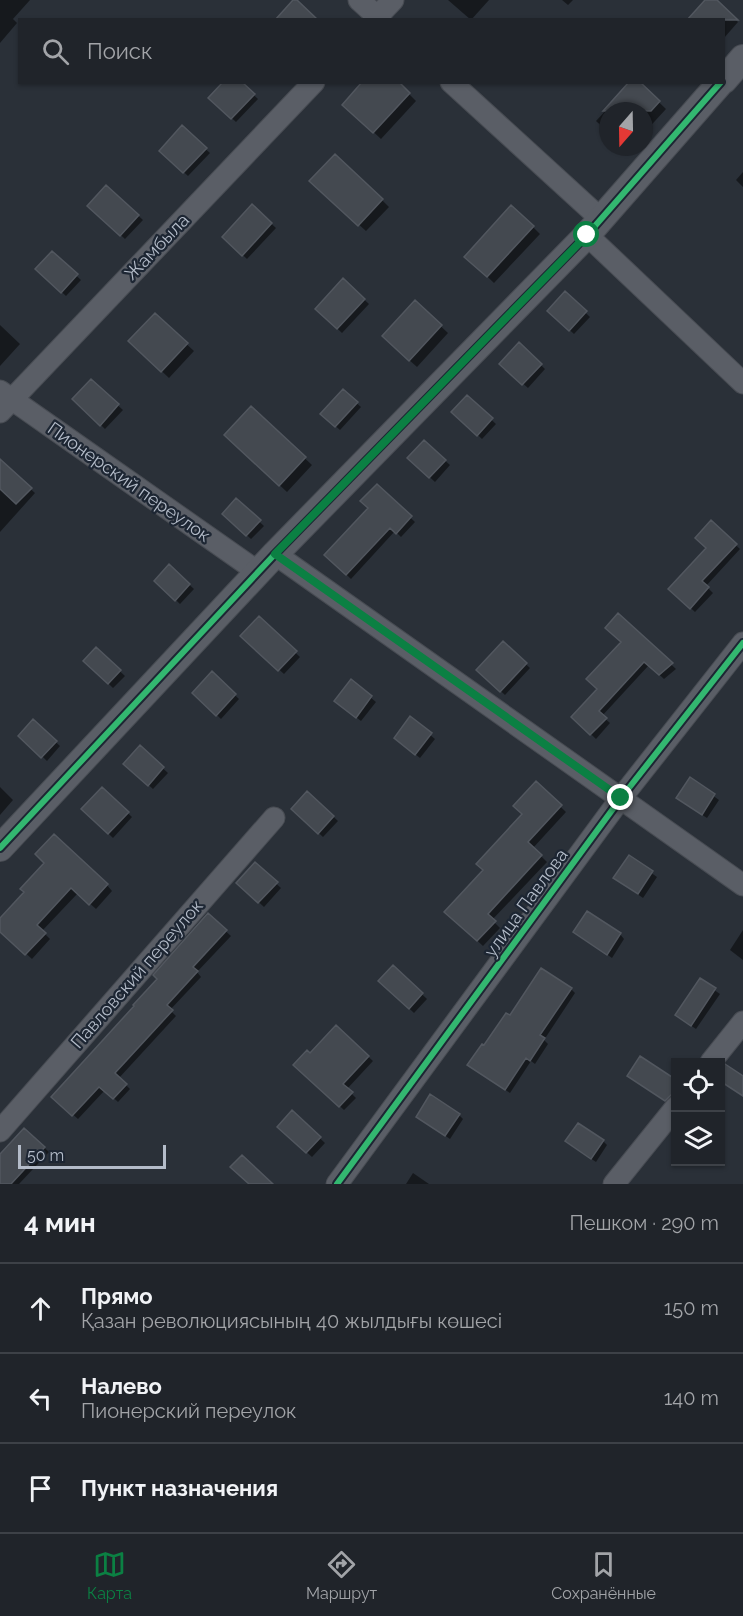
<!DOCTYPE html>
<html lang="ru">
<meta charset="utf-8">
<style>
:root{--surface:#20242a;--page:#282c32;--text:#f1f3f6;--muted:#a2a4a8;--line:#3d4147;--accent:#0b8043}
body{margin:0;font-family:Raleway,sans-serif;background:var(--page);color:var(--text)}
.controls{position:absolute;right:18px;bottom:18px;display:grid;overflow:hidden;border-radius:0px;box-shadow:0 2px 4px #0004}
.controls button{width:54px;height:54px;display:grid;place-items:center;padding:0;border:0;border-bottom:2px solid var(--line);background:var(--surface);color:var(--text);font:30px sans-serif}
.compass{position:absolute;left:599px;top:102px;width:54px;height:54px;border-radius:50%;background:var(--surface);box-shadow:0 2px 4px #0004;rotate:200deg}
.scale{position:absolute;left:18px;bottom:15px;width:148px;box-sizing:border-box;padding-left:6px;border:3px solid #b4bcc9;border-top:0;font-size:16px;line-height:21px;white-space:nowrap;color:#b4bcc9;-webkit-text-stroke:4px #1d2633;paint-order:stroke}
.stop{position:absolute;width:18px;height:18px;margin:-14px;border:4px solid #0b8043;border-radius:50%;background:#fff}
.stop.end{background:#0b8043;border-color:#fff;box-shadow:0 2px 6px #0008}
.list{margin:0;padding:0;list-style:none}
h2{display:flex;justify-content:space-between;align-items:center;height:78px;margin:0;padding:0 24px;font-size:26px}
h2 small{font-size:20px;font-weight:400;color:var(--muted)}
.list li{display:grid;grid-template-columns:39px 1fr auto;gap:18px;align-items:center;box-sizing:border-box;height:90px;padding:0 24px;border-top:2px solid var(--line)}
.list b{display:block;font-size:22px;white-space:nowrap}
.list p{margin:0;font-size:20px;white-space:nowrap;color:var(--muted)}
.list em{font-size:20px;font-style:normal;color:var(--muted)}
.icon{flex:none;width:33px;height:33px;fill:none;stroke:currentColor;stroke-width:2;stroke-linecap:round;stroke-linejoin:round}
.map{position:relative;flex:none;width:743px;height:1184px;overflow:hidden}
.search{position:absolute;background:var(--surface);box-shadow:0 2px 4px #0004;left:18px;right:18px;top:18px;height:66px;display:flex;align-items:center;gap:15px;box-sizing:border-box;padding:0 21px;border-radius:0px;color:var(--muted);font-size:22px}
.sheet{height:348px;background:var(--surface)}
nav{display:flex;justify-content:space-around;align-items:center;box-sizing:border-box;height:84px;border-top:2px solid var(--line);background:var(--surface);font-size:16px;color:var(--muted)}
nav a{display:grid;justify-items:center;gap:3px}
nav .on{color:var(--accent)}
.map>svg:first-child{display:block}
.shadow{fill:#0007}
.building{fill:#444950;stroke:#52575f;stroke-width:1.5}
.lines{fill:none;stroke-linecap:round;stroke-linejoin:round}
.minor-casing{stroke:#484c53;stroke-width:23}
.tertiary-casing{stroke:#484c53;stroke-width:28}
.minor{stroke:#5a5e66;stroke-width:21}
.tertiary{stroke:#5a5e66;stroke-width:26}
.cycleway-casing{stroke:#1d2633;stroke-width:10}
.cycleway{stroke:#33b770;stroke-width:6}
.route{stroke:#0b8043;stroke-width:8}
.labels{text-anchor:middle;stroke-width:4.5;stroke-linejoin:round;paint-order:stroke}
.street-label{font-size:18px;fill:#b4bcc9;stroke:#1d2633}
</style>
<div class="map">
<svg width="743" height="1184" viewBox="0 0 743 1184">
<rect width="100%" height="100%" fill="#2a3038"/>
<path class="shadow" d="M0 0H30L13 19 17 23 0 43Z
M448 0H489L471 20Z
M562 0H573L568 5Z
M707 0H715L738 22 724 38V20Z
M240 82 258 99 236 122 210 98Z
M397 82 416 101 381 139 351 111Z
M632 82H638L666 109 644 133V111H608V132L596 121Z
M182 128 210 153 188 176 161 151Z
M743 172V187L736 180Z
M107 187 143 220 125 239 89 206Z
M318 188 382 200 389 207 366 231Z
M252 206 276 228 247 259 224 237Z
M533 227 540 234 494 283 473 263Z
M52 253 81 280 66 296 37 269Z
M343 280 369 304 342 333 317 309Z
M565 293 590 317 574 334 549 311Z
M415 302 448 333 417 367 390 343Z
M155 315 194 351 169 378 137 348Z
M0 325 20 344 0 366Z
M519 344 545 369 528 388 501 364Z
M91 381 123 410 105 429 74 399Z
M343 391 361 407 340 430 322 414Z
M467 397 496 424 482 439 453 412Z
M251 408 312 465 287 492 233 442Z
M424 442 450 465 435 482 409 458Z
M3 464 35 493 0 532V467Z
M377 486 415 522 401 537 395 531 351 579 326 555 370 508Z
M236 500 264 526 251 539 224 514Z
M711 522 740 549 706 586 713 593 695 612 670 589 708 548Z
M169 566 194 589 180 604 156 581Z
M618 615 676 669 664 679 649 665 602 716 610 723 596 739 573 717 599 689 622 642Z
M259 618 300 657 284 674 242 636Z
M503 643 530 668 505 695 478 670Z
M96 649 125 676 113 688 85 661Z
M212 673 239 699 221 719 194 693Z
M351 681 376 702 361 721 340 705Z
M411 719 435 739 420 758 400 742Z
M33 721 60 746 47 761 20 735Z
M140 747 168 773 153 789 125 764Z
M690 779 719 800 707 818 682 802Z
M536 783 566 812 533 848 547 862 492 920 500 928 483 946 452 917 524 814Z
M0 787 13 800 0 815Z
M102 789 132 817 113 838 83 809Z
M308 793 338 821 323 837 293 809Z
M629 857 657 877 643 898 620 882Z
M46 863 107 885 112 891 96 909 78 893 42 931 50 939 32 959 0 930V921L26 892Z
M255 864 281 888 264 907 238 883Z
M208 915 231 936 197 972 201 977 170 1010 176 1016 119 1078 130 1089 118 1102 105 1090 78 1119 53 1097 159 979Z
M743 930V960L730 950Z
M575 932 620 934 624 939 612 958Z
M393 967 427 999 414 1013 380 981Z
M700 980 720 994 696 1029 681 1019Z
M571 989 575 993 544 1040 548 1044 535 1064 531 1061 510 1093 474 1069 485 1047 510 1017Z
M336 1027 373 1061 347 1089 356 1098 344 1110 295 1065 310 1055Z
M292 1112 325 1143 312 1157 279 1127Z
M459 1115 463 1119 450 1139 418 1117Z
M25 1130 49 1152 19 1184H0V1160Z
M603 1141 607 1145 596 1162 572 1146Z
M413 1173 429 1184H406Z"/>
<path class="building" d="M293 0H297L318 20H275Z
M705 0H717L738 20H687Z
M223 82H242L255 94 231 119 208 98Z
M362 82H399L410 93 373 133 342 105Z
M629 82H640L660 101 651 111H603Z
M182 125 207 148 183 173 159 151Z
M335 154 383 199 358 226 309 181Z
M106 185 139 215 120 236 87 206Z
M252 204 272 223 242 256 222 237Z
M511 205 534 226 487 277 464 257Z
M52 251 78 274 61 293 35 269Z
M343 278 365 299 337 329 315 309Z
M565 291 587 311 569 331 547 311Z
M415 300 442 325 409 361 382 336Z
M155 313 188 343 161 372 128 341Z
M519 342 542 364 522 385 499 364Z
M91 379 119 404 100 426 72 399Z
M343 389 358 402 335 427 320 414Z
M467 395 493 418 477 436 451 412Z
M251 406 306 457 279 486 224 435Z
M424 440 446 460 429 478 407 458Z
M0 459 32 488 16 504 0 489Z
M377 484 412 516 396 534 390 528 346 575 324 555 368 508 360 501Z
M236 498 261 520 246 536 222 514Z
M711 520 737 544 702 581 709 587 690 609 668 589 706 548 695 538Z
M169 564 190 584 175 601 154 581Z
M618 613 673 663 659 675 644 662 599 711 607 718 590 735 571 717 597 689 586 679 621 642 605 628Z
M259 616 297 651 278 671 240 636Z
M503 641 527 663 500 692 476 670Z
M96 647 121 670 108 684 83 661Z
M212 671 236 694 216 716 192 693Z
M351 679 372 696 356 718 334 701Z
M410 716 432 733 415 755 394 738Z
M33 719 57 741 41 758 18 736Z
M140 745 164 767 148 786 123 764Z
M690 777 715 794 702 815 676 798Z
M536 781 562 805 528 842 542 855 488 914 496 921 477 941 444 912 483 870 476 864 522 814 513 806Z
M102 787 129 812 108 834 81 809Z
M307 791 334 816 318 834 291 809Z
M54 834 108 884 89 905 71 888 37 925 46 933 25 955 0 932V918L24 892 20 889 44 863 35 854Z
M629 855 653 871 638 894 613 878Z
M255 862 278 882 258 903 236 883Z
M587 911 621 933 607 955 573 932Z
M208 913 227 930 193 967 198 971 167 1005 173 1010 115 1073 127 1084 113 1099 99 1087 72 1116 51 1097 134 1006 133 1005 157 979 153 975Z
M393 965 423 993 409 1009 378 981Z
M541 968 572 988 540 1035 545 1038 530 1061 526 1058 505 1090 467 1065 482 1044 484 1045 506 1013 510 1015Z
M700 978 716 988 691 1026 675 1015Z
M336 1025 369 1056 343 1084 353 1092 339 1107 293 1065 307 1050 310 1053Z
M640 1056 675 1079V1095H671L665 1101 627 1076Z
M725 1064 743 1076V1096L720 1081V1070Z
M430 1094 460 1114 445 1136 416 1117Z
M292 1110 321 1137 306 1153 277 1127Z
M578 1123 604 1140 591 1159 565 1141Z
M24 1128 45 1147 11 1184H0V1154Z
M242 1155 273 1184H249L230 1167Z"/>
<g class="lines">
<defs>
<path id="minor" d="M359 0 381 20
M374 20 393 0
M451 82 601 219
M587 235 743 383
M0 391 258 572
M0 412 314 82
M275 554 743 885
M711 1062 743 1022
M0 1131 274 818
M337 1184 621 798 743 643
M614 1184 676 1107"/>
<path id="tertiary" d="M724 80 743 58
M0 848 275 554 587 235 721 82"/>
</defs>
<use href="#minor" class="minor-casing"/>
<use href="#tertiary" class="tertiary-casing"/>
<use href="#minor" class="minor"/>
<use href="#tertiary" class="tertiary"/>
<defs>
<path id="cycleway" d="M0 848 275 554 587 235 721 82
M337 1184 621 798 743 643"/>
</defs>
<use href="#cycleway" class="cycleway-casing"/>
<use href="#cycleway" class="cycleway"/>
</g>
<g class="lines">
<path class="route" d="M587 235 275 554 621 798"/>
</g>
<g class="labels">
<g class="street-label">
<text transform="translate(157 247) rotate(-46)" y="6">Жамбыла</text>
<text transform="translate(129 482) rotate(35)" y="6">Пионерский переулок</text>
<text transform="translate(526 903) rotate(-54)" y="6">улица Павлова</text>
<text transform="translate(137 974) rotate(-49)" y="6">Павловский переулок</text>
</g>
</g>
</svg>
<div class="controls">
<button><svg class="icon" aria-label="locate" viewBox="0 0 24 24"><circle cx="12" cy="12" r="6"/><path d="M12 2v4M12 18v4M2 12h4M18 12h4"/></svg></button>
<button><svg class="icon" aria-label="layers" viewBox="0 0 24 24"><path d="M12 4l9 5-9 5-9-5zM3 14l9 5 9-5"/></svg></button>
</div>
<svg class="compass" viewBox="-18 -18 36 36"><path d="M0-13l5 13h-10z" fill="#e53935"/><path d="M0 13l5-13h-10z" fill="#a2a4a8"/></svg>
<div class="scale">50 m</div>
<div class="stop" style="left:587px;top:235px"></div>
<div class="stop end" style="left:621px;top:798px"></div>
<div class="search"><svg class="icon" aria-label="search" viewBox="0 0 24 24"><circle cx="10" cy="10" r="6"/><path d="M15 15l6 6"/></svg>Поиск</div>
</div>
<section class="sheet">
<h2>4 мин<small>Пешком · 290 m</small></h2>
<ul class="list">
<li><svg class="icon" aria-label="ahead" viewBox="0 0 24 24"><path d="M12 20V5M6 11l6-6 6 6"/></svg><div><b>Прямо</b><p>Қазан революциясының 40 жылдығы көшесі</p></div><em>150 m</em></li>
<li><svg class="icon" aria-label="left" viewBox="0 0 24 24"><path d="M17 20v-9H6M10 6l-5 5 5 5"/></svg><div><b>Налево</b><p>Пионерский переулок</p></div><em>140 m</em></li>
<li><svg class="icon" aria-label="arrive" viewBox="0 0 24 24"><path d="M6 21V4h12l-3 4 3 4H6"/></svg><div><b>Пункт назначения</b></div></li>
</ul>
</section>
<nav>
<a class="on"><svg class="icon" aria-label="map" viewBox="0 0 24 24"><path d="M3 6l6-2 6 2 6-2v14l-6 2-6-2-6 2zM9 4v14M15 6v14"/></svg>Карта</a>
<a><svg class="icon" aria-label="directions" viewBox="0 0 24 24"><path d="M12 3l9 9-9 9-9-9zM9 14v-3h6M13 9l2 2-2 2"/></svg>Маршрут</a>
<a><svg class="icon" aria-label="saved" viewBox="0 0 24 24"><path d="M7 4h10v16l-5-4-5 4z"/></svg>Сохранённые</a>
</nav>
